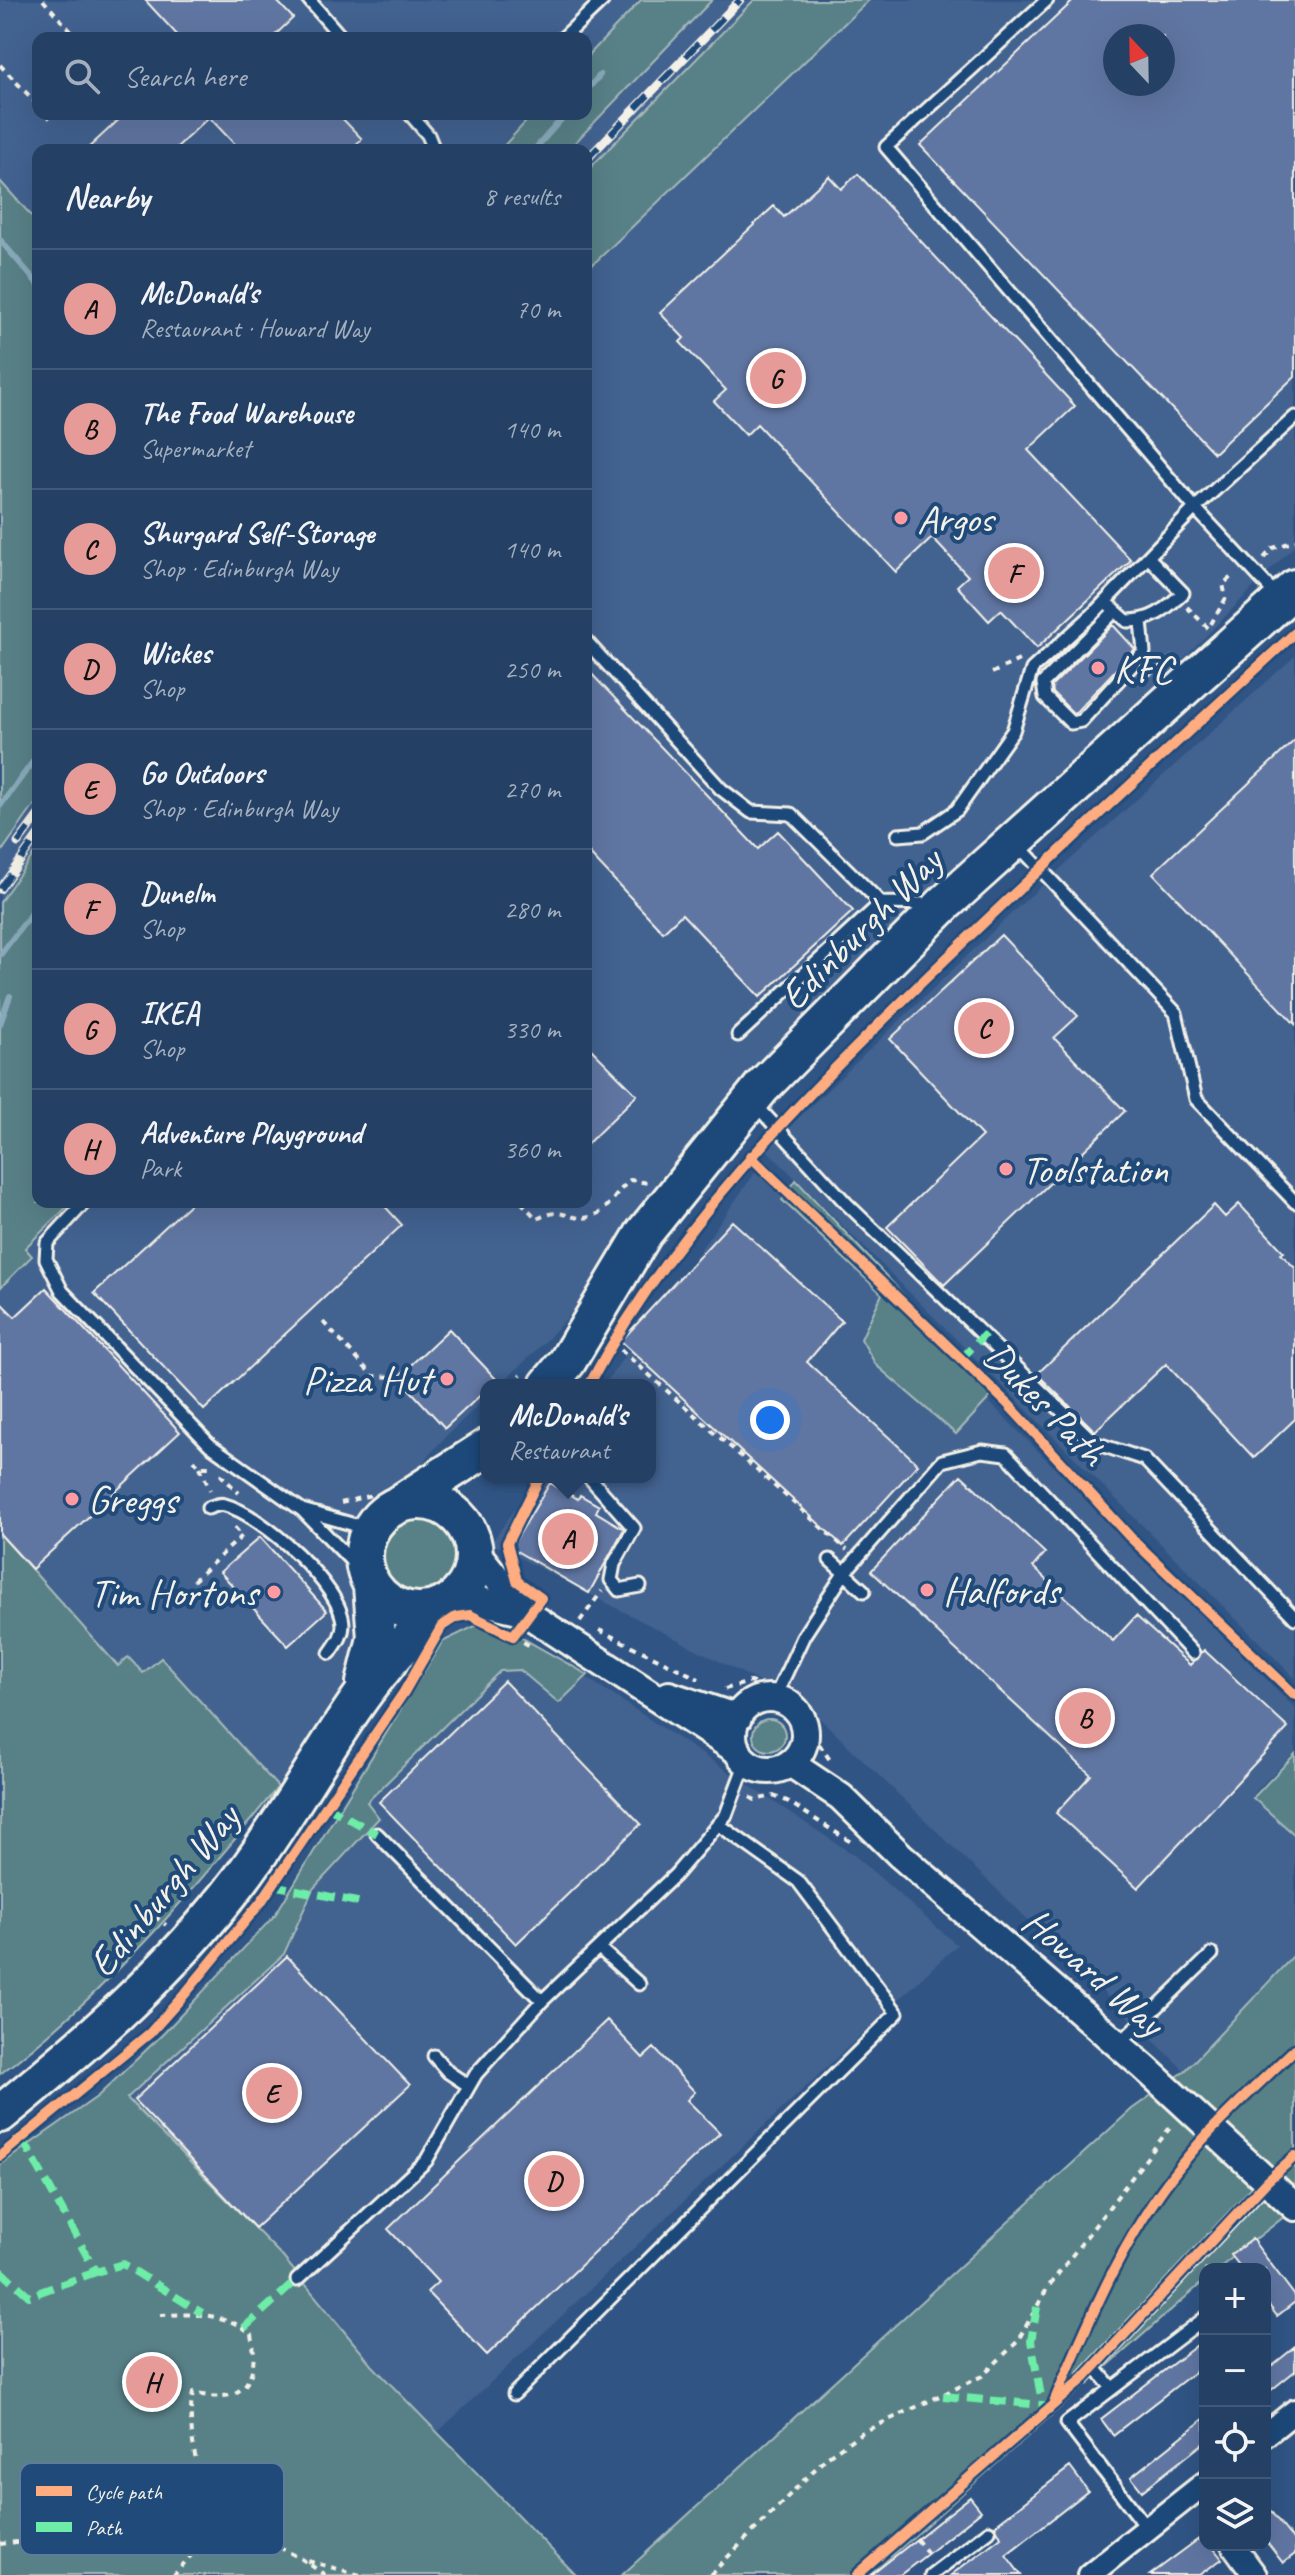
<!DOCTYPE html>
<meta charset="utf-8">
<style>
:root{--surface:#244064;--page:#304b6d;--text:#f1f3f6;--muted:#a3afbf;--line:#415978;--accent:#e69b98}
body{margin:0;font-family:Caveat,sans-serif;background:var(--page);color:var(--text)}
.controls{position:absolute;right:24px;bottom:24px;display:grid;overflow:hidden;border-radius:16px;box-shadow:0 8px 32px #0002}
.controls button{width:72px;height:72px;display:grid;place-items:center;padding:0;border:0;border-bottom:2px solid var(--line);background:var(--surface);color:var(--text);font:40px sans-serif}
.compass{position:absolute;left:1103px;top:24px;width:72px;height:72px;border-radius:50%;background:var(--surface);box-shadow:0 8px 32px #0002;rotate:338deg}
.you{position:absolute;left:770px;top:1420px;width:28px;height:28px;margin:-20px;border:6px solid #fff;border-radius:50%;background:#1a73e8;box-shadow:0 0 0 12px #1a73e833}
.badge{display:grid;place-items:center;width:52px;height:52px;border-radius:50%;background:var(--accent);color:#111;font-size:26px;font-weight:700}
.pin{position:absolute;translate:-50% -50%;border:4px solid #fff;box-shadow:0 2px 8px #0006}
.popup{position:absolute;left:480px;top:1379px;width:176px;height:104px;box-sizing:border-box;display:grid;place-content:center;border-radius:16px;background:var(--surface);filter:drop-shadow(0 2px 6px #0005);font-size:26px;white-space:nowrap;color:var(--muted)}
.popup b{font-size:30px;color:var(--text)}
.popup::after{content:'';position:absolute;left:50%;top:100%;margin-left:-16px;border:16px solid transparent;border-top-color:var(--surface)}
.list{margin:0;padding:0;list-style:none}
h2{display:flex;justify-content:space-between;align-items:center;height:104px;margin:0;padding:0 32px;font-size:34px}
h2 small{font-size:26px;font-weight:400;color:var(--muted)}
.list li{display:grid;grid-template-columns:52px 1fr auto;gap:24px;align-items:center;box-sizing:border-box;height:120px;padding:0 32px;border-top:2px solid var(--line)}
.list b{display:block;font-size:30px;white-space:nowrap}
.list p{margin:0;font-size:26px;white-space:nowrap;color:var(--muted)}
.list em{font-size:26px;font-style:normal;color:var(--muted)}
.icon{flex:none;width:44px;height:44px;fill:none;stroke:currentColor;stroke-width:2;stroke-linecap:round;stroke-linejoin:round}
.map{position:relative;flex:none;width:1295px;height:2575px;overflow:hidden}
.search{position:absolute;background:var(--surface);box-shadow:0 8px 32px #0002;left:32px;top:32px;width:560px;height:88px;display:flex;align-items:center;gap:20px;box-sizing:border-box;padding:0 28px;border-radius:16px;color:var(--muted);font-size:30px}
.panel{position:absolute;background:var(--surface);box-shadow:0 8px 32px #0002;left:32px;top:144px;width:560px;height:1064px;border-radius:16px}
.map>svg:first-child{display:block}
.built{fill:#426290;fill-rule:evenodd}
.green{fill:#588187;stroke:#a6b9b8;stroke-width:2}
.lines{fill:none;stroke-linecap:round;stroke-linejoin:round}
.stream{stroke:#89aabb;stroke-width:6}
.building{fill:#6076a2;stroke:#f4f1e8;stroke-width:2;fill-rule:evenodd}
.service-casing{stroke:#f4f1e8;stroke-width:17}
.minor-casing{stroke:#f4f1e8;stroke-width:28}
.tertiary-casing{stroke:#f4f1e8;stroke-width:32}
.trunk-casing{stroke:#f4f1e8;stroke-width:42}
.path{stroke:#f4f1e8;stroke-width:4;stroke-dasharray:6 6;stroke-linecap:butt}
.service{stroke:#1f4a7a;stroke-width:11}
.minor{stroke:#1f4a7a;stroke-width:22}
.tertiary{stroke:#1f4a7a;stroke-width:26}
.trunk{stroke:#1f4a7a;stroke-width:36}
.rail-casing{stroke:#f4f1e8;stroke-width:9}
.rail{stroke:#1f4a7a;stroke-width:6;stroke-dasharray:18;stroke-linecap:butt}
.quiet{stroke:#6deda7;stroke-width:8;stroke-dasharray:16 8;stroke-linecap:butt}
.cycleway-casing{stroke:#1f4a7a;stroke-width:15}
.cycleway{stroke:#ffac80;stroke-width:10}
.poi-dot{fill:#ff9aa2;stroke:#1f4a7a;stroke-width:3}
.labels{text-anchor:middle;stroke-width:8;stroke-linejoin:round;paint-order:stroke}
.poi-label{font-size:40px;fill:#f4f1e8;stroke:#1f4a7a;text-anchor:start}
.street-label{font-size:40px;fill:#f4f1e8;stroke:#1f4a7a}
.key{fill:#1f4a7a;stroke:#5f7c9b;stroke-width:2}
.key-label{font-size:22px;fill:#f4f1e8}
</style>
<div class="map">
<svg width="1295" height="2575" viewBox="0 0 1295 2575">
<rect width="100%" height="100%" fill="#305585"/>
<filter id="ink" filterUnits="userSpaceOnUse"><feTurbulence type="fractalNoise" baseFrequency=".0125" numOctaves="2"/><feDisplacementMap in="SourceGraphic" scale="16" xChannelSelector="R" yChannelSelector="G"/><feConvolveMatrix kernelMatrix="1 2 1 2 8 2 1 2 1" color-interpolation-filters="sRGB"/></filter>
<g filter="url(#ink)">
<path class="built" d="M0 0H641L586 58V38H38V114H533L500 150H38V223L0 181Z
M712 0H754L586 172V150H568Z
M869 0H1295V545L944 904 545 1342 500 1385H486V1398L446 1436 353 1543 359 1669 278 1787 161 1658 143 1673 119 1666 0 1534V1288L32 1257 25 1248 72 1202H586V271ZM1115 36H1163V84H1115Z
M1295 656V1678L766 1149 1017 908Z
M38 800V848L0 902V854Z
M757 1170 1295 1708V1752L1254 1793 1295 1832V1954L1185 2071 808 1707 491 1543 538 1477H650V1385H604Z
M512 1628 854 1855 957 1945 438 2432 120 2100 284 1944 373 1788Z"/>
<path class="green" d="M641 0H712L568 150H500L533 114H586V58Z
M754 0H869L586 271V172Z
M0 181 38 223V800L0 854Z
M38 848V1202H72L25 1248 32 1256 0 1288V902Z
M796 1180 995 1392 956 1434 876 1365 861 1339 882 1294 782 1200Z
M378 1554a41 41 0 1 1 82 0a41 41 0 1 1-82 0Z
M0 1534 118 1666 128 1657 143 1673 161 1658 278 1787C193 1891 108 1992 0 2074Z
M475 1626 513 1633 588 1675 559 1703 520 1670 500 1671 367 1802 379 1818 313 1889 284 1954 127 2098 282 2256 372 2365 576 2575H0V2165L98 2096 164 2033 275 1915 442 1642Z
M753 1735a16 16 0 1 1 32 0a16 16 0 1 1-32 0Z
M1295 1754V1835L1253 1798Z
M1295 1954V2208L1218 2269H1205V2280L870 2575H622L1132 2109 1185 2071Z"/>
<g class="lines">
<path class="stream" d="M586 91 600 75
M534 150 566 114
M0 240 38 284
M0 806 38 755
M0 955 38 905
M0 1024 10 996"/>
</g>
<path class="building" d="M145 0H276L293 18 272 38H180Z
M1074 0H1295V376L1214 453 920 145ZM1115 36H1163V84H1115Z
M125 114H338L362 139 350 150H240L209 117 174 150H86Z
M858 174 1075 406 1028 450 1131 560 1037 648 1001 610 989 621 957 586 968 576 932 538 896 572 757 424 746 435 714 401 726 390 680 342 684 338 660 313 774 206 784 217 829 176 841 189Z
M1113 625 1135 649 1074 714 1053 693 1052 686Z
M586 668 758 849 778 831 853 911 760 997 682 914 663 932 586 850Z
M1295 740V1024L1153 873Z
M1001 935 1078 1016 1054 1038 1125 1111 944 1285 887 1227 982 1136 890 1039Z
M586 1044 637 1095 586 1145Z
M192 1202H381L402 1225 204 1410 94 1293Z
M1239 1204 1284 1252 1281 1254 1295 1268V1419L1254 1458 1166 1364 1095 1431 1037 1374 1214 1205 1225 1217Z
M732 1221 842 1321 807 1362 918 1464 843 1546 621 1341Z
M46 1288 180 1432 32 1569 0 1534V1302L15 1317Z
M449 1329 497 1380 486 1385V1390L445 1428 398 1377Z
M961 1475 1045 1553 1033 1567 1113 1641 1136 1616 1190 1665 1204 1650 1288 1728 1138 1888 1056 1813 1091 1775 871 1571Z
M550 1483 578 1499 580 1495 599 1506 596 1512 624 1529 589 1593 511 1548Z
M260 1537 327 1611 288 1646 220 1572Z
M504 1681 641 1824 516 1944 379 1802Z
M287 1956 410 2085 255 2228 134 2100Z
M607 2020 643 2058 654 2048 695 2092 687 2100 720 2133 487 2355 427 2292 438 2282 388 2229Z
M1252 2239 1295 2296V2302L1277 2316 1265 2300V2269H1242L1231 2255Z
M1205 2339V2364L1113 2435 1101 2419Z
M1295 2347V2371L1265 2395V2371Z
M1205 2418V2442L1142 2491 1131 2477Z
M1070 2467 1088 2491 1006 2555 1021 2575H951L1001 2537 995 2525Z
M970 2497 981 2511 921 2559 900 2575H871Z
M1265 2504 1295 2542V2554L1283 2563 1265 2540Z
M1204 2535 1205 2545H1211L1222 2559 1199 2575H1150Z"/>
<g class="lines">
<defs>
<path id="service" d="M309 0 342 38
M1047 0 886 147 1195 508 1295 417
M563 38 603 0
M410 114 428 135 434 150
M1110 606 1127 621C1153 621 1164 610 1183 593L1148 557
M1115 611 1043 683 1045 697 1071 723 1081 721 1144 652 1141 621
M586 641 721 789 751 812 791 814 881 903
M898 835 923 833 957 810 1013 731 1032 669 1093 614 1195 508 1278 597
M1017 844 1176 1013 1196 1099 1295 1202
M738 1035 881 903 933 904
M755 1104 846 1203 1095 1443 1144 1459 1295 1618
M85 1202 47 1243 46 1259 62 1291 210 1445 302 1510 368 1578
M589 1477 634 1528 614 1564 611 1580 619 1590 640 1586
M208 1508C214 1506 219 1503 225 1505 261 1514 343 1587 343 1625 343 1636 336 1644 330 1653
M302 1510 355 1525 377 1520
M830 1560 864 1591
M774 1699 804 1635 845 1572 942 1461 982 1451 1006 1454 1193 1653
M377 1834 542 2001
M599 1948 639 1984
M1119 2044 1212 1954
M434 2056 448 2072 469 2086
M297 2280 426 2161 476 2074 542 2001 675 1875 726 1815 746 1762
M1095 2368 1112 2388
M1084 2378 1267 2182
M514 2394 897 2013 798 1881 718 1824
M1147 2528 1067 2423 1205 2318
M931 2575 989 2531"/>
<path id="minor" d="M1265 2435 1295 2411
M1233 2545 1255 2575
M1089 2575 1205 2483"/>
<path id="tertiary" d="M473 1548 523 1611 738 1751
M445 1604 464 1597 523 1611
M669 1695 738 1718
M733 1734a36 36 0 1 1 72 0a36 36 0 1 1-72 0Z
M790 1763 841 1797 900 1855 1145 2068 1295 2207"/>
<path id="trunk" d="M548 1385 567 1362 644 1233 762 1087 944 904 1295 588
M364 1556a55 55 0 1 1 110 0a55 55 0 1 1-110 0Z
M399 1504 486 1448
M365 1683 376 1638 372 1586
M0 2114C87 2043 172 1970 240 1880 284 1822 319 1756 361 1697 384 1665 410 1637 436 1608"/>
</defs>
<use href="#service" class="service-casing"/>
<use href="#minor" class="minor-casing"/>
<use href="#tertiary" class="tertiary-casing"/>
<use href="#trunk" class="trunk-casing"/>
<path class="path" d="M43 0 77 38
M0 65 38 105
M46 114 51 119
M1264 558 1273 548 1295 541
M1187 607 1208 628
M1211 624 1226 598 1223 584 1235 574
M992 673 1019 660
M1140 682 1174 656
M521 1202 537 1219C565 1204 569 1224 593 1216 608 1211 618 1190 630 1180L648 1183
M323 1322 373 1376 398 1377
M612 1342 847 1550
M513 1385 521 1374
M194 1460 200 1467H212
M200 1467 210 1490
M220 1474 239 1493
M341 1503 375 1494
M193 1581 242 1536 234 1527
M580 1621 602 1591
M599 1630 699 1679
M513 1636 532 1647
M725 1689 750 1682 763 1686
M789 1697 805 1705 813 1735 830 1760
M750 1797 755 1800 773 1796 787 1801 854 1844
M145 1909 166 1925
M160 2315C195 2314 224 2312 252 2334 259 2381 244 2406 193 2393 187 2418 195 2468 205 2492 209 2501 218 2510 223 2518L174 2575
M909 2530 931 2557
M0 2544 223 2518 302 2559 325 2575
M308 2561 360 2575
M710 2575 827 2457 861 2433 982 2376 1017 2342 1048 2287 1172 2125"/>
<use href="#service" class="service"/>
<use href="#minor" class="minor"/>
<use href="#tertiary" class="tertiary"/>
<use href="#trunk" class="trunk"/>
<defs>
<path id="rail" d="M586 160 740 0
M18 843 38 816
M0 889 38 836"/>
</defs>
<use href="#rail" class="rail-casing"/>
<use href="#rail" class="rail"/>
<path class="quiet" d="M960 1360 985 1334
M326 1806 377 1834
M272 1885 362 1903
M23 2140 96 2272 123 2264 202 2313
M0 2270 29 2296 96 2272
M1037 2307 1031 2341 1044 2413
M244 2328 297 2280
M943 2396 1052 2406"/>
<defs>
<path id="cycleway" d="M750 1156 1008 1404 1130 1537 1295 1695
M589 1385C673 1228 797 1104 923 981 1045 863 1170 748 1295 633
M0 2156 150 2033 184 1995 261 1902 404 1692 442 1626 456 1617 470 1615 513 1636 541 1598 517 1581 507 1543 540 1477
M1054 2402C1090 2317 1129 2224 1190 2154 1222 2116 1260 2083 1295 2049
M857 2575 1084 2378 1267 2181 1295 2156"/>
</defs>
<use href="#cycleway" class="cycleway-casing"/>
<use href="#cycleway" class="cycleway"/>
</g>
</g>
<g class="poi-dot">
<circle cx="901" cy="518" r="8"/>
<circle cx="1098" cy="668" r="8"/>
<circle cx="1006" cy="1169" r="8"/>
<circle cx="447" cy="1379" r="8"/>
<circle cx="72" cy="1499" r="8"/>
<circle cx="927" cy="1590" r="8"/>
<circle cx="274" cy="1592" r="8"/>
</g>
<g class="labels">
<g class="poi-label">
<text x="917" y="532">Argos</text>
<text x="1114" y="682">KFC</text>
<text x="1022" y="1183">Toolstation</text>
<text x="431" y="1393" text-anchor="end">Pizza Hut</text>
<text x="88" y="1513">Greggs</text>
<text x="943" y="1604">Halfords</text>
<text x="258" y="1606" text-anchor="end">Tim Hortons</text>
</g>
<g class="street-label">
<text transform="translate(860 928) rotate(-45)" y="14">Edinburgh Way</text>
<text transform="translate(1046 1403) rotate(46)" y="14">Dukes Path</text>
<text transform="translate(163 1890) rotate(-50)" y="14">Edinburgh Way</text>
<text transform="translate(1094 1971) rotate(41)" y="14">Howard Way</text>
</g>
</g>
<rect x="20" y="2463" width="264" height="92" rx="12" class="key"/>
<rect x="36" y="2486" width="36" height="10" fill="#ffac80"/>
<rect x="36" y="2522" width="36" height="10" fill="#6deda7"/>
<g class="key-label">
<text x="86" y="2499">Cycle path</text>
<text x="86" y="2535">Path</text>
</g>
</svg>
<div class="controls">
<button>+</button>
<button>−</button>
<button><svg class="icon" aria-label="locate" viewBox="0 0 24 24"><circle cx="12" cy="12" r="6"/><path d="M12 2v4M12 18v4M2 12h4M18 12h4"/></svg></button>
<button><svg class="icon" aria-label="layers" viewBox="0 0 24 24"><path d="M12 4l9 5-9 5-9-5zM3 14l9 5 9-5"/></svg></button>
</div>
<svg class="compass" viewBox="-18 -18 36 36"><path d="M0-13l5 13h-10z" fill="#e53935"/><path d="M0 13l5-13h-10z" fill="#a3afbf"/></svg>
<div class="you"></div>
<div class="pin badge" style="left:568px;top:1539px">A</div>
<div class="popup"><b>McDonald's</b>Restaurant</div>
<div class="pin badge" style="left:1085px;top:1718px">B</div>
<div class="pin badge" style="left:984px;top:1028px">C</div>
<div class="pin badge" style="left:554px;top:2181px">D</div>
<div class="pin badge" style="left:272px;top:2093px">E</div>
<div class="pin badge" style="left:1014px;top:573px">F</div>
<div class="pin badge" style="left:776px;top:378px">G</div>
<div class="pin badge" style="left:152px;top:2382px">H</div>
<div class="search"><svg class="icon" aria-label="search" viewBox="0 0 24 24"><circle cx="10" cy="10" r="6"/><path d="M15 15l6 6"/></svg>Search here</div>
<section class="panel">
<h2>Nearby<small>8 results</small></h2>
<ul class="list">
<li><span class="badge">A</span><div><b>McDonald's</b><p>Restaurant · Howard Way</p></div><em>70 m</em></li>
<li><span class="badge">B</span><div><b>The Food Warehouse</b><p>Supermarket</p></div><em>140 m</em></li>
<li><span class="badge">C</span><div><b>Shurgard Self-Storage</b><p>Shop · Edinburgh Way</p></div><em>140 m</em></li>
<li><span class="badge">D</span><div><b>Wickes</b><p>Shop</p></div><em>250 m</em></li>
<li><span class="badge">E</span><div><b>Go Outdoors</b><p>Shop · Edinburgh Way</p></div><em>270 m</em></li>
<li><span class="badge">F</span><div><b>Dunelm</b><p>Shop</p></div><em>280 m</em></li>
<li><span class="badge">G</span><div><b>IKEA</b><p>Shop</p></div><em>330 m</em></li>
<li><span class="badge">H</span><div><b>Adventure Playground</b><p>Park</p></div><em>360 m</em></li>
</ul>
</section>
</div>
